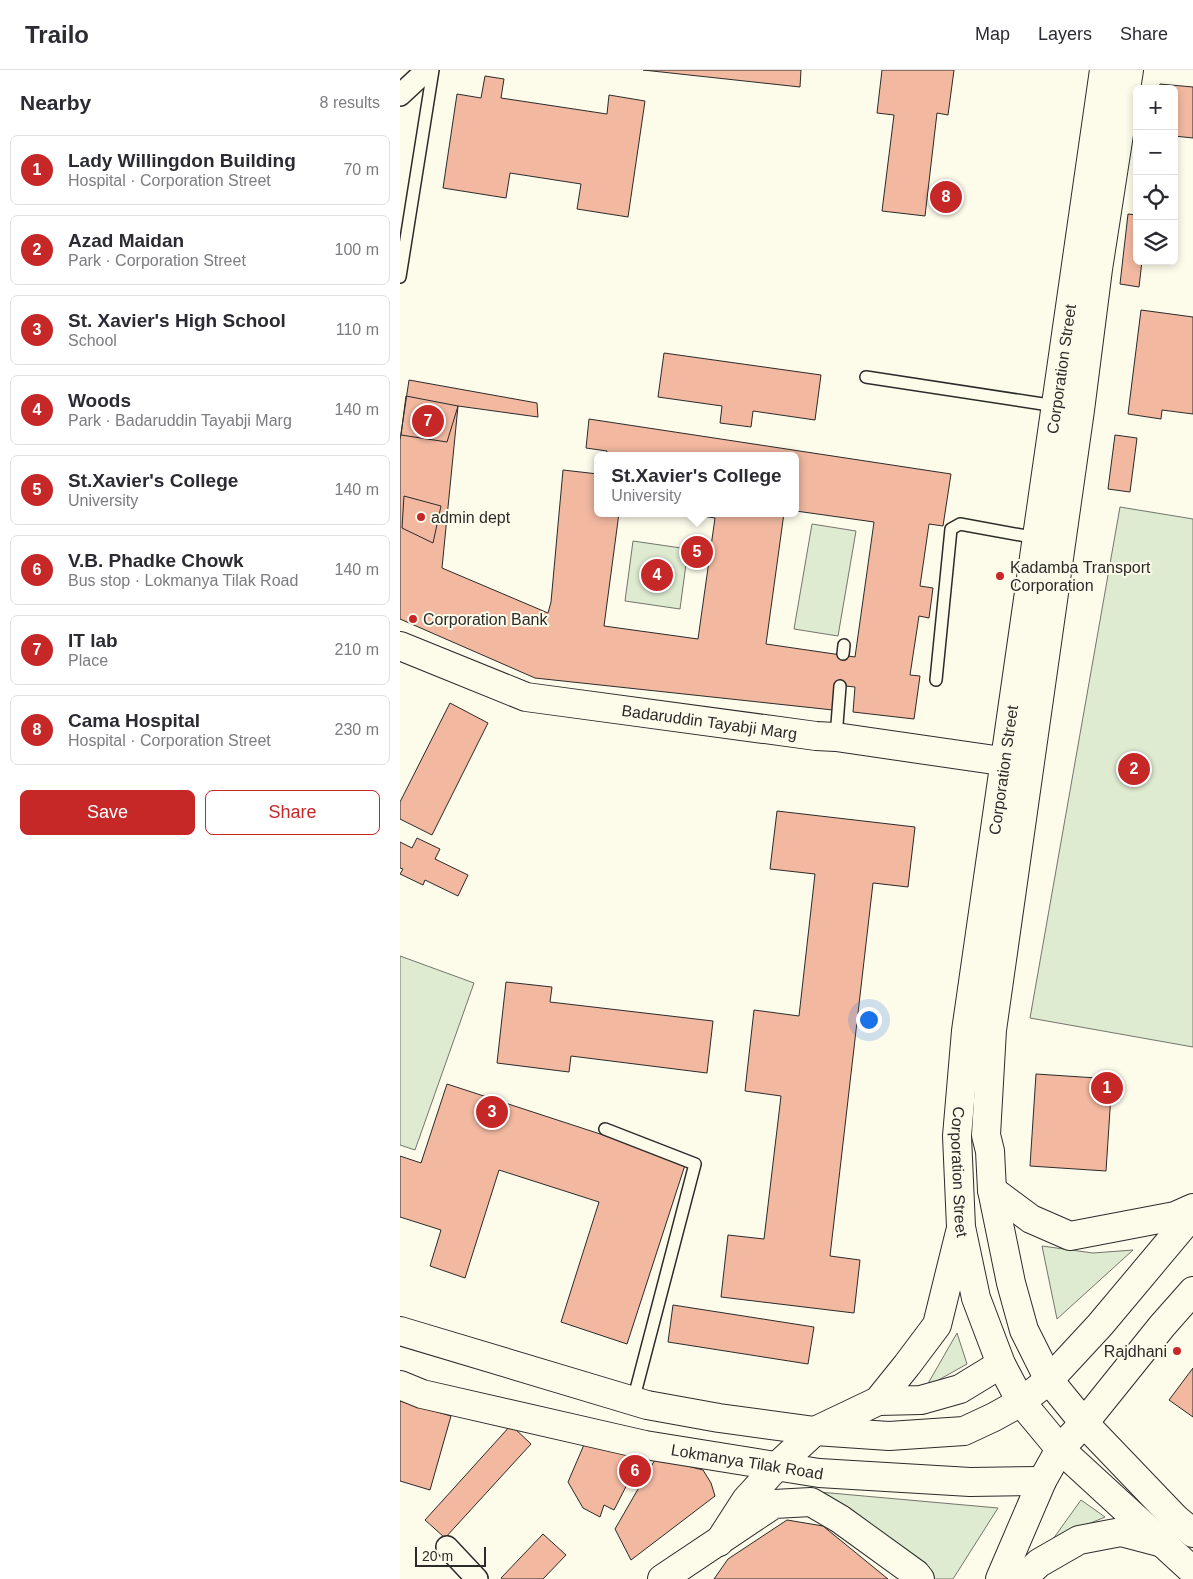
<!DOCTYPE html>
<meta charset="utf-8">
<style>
:root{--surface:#fff;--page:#f2f2f3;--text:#2b2b33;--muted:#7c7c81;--line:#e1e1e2;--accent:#c62828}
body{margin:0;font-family:Arial,sans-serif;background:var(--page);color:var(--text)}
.controls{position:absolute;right:15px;top:15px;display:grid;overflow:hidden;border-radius:8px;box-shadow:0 2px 8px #0003}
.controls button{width:45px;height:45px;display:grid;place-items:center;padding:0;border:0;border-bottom:1px solid var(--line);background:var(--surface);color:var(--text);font:25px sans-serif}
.scale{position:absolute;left:15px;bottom:12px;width:71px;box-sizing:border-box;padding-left:5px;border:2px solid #2b2b2b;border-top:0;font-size:14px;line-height:18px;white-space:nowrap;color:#2b2b2b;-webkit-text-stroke:4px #fdfbea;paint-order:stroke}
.you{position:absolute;left:468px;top:949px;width:18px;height:18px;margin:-12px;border:4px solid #fff;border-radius:50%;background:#1a73e8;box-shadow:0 0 0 8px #1a73e833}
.badge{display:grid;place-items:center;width:32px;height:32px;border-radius:50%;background:var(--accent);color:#fff;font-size:16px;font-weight:700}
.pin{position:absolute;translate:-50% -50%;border:2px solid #fff;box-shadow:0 1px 5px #0006}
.popup{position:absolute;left:194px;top:382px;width:205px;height:65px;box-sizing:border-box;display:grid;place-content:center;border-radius:8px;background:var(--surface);filter:drop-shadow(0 1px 4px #0005);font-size:16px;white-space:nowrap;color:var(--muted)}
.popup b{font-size:19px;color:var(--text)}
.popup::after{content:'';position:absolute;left:50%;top:100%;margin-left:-10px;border:10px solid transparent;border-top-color:var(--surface)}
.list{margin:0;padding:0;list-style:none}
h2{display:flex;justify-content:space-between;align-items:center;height:65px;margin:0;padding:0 20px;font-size:21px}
h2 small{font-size:16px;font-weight:400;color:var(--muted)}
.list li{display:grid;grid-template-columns:32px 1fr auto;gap:15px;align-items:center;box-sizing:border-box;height:70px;margin:0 10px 10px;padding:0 10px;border:1px solid var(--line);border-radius:8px}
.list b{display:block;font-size:19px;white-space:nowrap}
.list p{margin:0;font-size:16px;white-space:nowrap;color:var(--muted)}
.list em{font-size:16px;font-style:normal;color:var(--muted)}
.actions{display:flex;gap:10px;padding:15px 20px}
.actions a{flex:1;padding:11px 0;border:1px solid var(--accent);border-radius:8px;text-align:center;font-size:18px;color:var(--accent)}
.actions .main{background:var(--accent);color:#fff}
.icon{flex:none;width:28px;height:28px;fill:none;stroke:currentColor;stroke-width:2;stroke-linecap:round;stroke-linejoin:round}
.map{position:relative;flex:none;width:793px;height:1509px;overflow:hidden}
header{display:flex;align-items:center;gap:30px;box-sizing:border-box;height:70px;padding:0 25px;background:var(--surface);border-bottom:1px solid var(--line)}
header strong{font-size:24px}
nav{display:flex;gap:28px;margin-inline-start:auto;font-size:18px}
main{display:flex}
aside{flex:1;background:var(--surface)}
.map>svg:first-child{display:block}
.green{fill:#deebd1;stroke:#74746e}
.building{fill:#f2b8a0;stroke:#2b2b2b}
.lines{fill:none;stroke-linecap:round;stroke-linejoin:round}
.lane-casing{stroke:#2b2b2b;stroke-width:14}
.street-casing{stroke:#2b2b2b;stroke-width:24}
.secondary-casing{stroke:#2b2b2b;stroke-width:30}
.lane{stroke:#fdfbea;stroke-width:11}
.street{stroke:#fdfbea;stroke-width:21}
.secondary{stroke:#fdfbea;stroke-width:28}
.poi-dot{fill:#c62828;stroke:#fdfbea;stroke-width:2}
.labels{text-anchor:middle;stroke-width:4;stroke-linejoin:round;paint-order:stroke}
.street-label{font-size:16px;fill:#2b2b2b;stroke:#fdfbea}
.poi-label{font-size:16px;fill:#2b2b2b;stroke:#fdfbea;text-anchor:start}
</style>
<header>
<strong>Trailo</strong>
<nav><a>Map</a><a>Layers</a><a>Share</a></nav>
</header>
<main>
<aside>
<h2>Nearby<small>8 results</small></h2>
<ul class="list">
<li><span class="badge">1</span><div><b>Lady Willingdon Building</b><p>Hospital · Corporation Street</p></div><em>70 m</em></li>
<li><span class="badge">2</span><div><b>Azad Maidan</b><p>Park · Corporation Street</p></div><em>100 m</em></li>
<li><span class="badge">3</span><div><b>St. Xavier's High School</b><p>School</p></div><em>110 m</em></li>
<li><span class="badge">4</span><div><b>Woods</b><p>Park · Badaruddin Tayabji Marg</p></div><em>140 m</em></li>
<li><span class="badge">5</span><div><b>St.Xavier's College</b><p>University</p></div><em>140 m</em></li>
<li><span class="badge">6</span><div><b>V.B. Phadke Chowk</b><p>Bus stop · Lokmanya Tilak Road</p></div><em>140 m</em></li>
<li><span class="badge">7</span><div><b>IT lab</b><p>Place</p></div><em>210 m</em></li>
<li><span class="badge">8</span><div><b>Cama Hospital</b><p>Hospital · Corporation Street</p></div><em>230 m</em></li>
</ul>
<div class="actions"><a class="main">Save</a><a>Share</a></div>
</aside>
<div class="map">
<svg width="793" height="1509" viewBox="0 0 793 1509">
<rect width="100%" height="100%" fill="#fdfbea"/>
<path class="green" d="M720 437 793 449V977L630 948Z
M412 454 456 461 438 566 394 559Z
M233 471 288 479 280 539 225 531Z
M0 886 74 913 15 1080 0 1075Z
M642 1176 693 1183 733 1180 657 1249Z
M557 1263 567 1294 526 1317Z
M419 1422 598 1438 553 1509H529Z
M681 1430 705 1447 653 1469Z"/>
<path class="building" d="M243 0H401L400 17Z
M482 0H554L548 45 537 43 525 146 482 141 494 45 477 43Z
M85 6 104 9 101 28 207 44 209 25 245 31 228 147 177 139 181 114 110 103 106 128 43 118 57 24 81 28Z
M760 14 793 17V68L774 66V19H759Z
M728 144 737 145V191H742L739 217 720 214Z
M741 240 793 247V344L762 340 761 349 728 344Z
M264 283 421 305 415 350 353 341 351 357 320 353 322 336 258 327Z
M9 310 137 333 138 347 58 336 42 498 148 543 151 532 163 400 198 404V443H219L204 556 298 569 315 448 283 443H384L366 574 455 587 474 452 396 441V386H206L207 381 186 378 189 349 551 404 543 456 529 454 520 516 533 518 529 548 519 546 510 605 520 606 514 649 453 642 455 617 436 615 433 640 135 608 0 549V370Z
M6 326 58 336 47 372 1 365Z
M715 365 737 368 730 422 708 419Z
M4 426 41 436 33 473 2 458Z
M50 633 88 653 32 765 0 749V732Z
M377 741 515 757 508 817 473 813 430 1186 460 1190 454 1243 321 1227 328 1165 364 1169 381 1026 345 1021 354 940 399 946 415 804 370 799Z
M17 768 40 779 35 789 68 805 58 826 25 810 23 815 0 804 3 799 0 798V772L12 778Z
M106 912 152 917 150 932 313 951 307 1003 171 986 169 1002 97 993Z
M636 1004 712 1009 706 1101 630 1096Z
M47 1014 286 1092 227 1274 161 1252 199 1132 99 1100 65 1208 30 1196 41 1160 0 1147V1086L21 1093Z
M273 1235 414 1257 408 1294 268 1272Z
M793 1298V1347L769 1330Z
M0 1331 51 1346 30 1420 0 1411Z
M111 1355 131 1374 45 1468 25 1450Z
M186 1370 241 1387 214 1440 204 1435 200 1447 183 1438 168 1412Z
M256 1388 303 1400 311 1413 315 1426 231 1490 215 1459Z
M387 1450 423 1456 488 1509H314L328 1489Z
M143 1464 166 1485 143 1509H103L101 1508Z"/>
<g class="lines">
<defs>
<path id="lane" d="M0 207 33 0
M466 307 656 336
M443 584 444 575
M536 610 551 459 560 454 637 468
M436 667 440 616
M205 1059 295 1094 233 1331"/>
<path id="street" d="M0 25 27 0
M47 1477 77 1509"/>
<g id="secondary">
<path id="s1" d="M704 0 566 961 557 1066 561 1157 576 1228 601 1294 621 1332 660 1379 793 1501"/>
<path d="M729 0 698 199 680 340 592 960 586 1065 590 1081 592 1120 611 1213 624 1260 649 1310 684 1353 775 1448 793 1463"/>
<path id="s2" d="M0 576 126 627 416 666 436 667 622 694"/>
<path d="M592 1120 631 1149 670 1166 775 1146 793 1138"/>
<path d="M0 1261 247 1335 319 1348 415 1361 489 1366 564 1361 594 1347 621 1332 649 1310 700 1255 793 1144"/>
<path id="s3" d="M0 1315 22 1324 245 1375 419 1403 570 1412 642 1411"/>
<path d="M478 1331 521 1330 560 1319 601 1294"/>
<path d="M319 1472 346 1430 376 1397 415 1361 478 1331 507 1295 537 1255 560 1162"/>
<path d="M262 1509 374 1434 411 1432 440 1449 516 1504 520 1509"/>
<path d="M600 1509 642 1411 660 1379 684 1353 762 1256 793 1221"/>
<path d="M622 1509 639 1493 679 1470 721 1462 759 1472"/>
</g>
</defs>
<use href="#lane" class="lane-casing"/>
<use href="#street" class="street-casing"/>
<use href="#secondary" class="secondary-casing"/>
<use href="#lane" class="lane"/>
<use href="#street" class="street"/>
<use href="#secondary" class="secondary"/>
</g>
<g class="poi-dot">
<circle cx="21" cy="447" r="5"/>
<circle cx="600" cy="506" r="5"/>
<circle cx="13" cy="549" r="5"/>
<circle cx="777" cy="1281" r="5"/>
</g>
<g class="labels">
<g class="street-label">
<text transform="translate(661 299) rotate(-82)" y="6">Corporation Street</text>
<text dy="6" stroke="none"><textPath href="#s2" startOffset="321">Badaruddin Tayabji Marg</textPath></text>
<text transform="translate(603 700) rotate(-82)" y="6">Corporation Street</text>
<text dy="6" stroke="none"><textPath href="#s1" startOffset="1112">Corporation Street</textPath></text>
<text dy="6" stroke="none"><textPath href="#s3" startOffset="356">Lokmanya Tilak Road</textPath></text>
</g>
<g class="poi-label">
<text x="31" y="453">admin dept</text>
<text x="610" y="503">Kadamba Transport<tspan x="610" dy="18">Corporation</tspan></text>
<text x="23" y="555">Corporation Bank</text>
<text x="767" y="1287" text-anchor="end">Rajdhani</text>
</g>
</g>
</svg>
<div class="controls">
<button>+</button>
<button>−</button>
<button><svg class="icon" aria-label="locate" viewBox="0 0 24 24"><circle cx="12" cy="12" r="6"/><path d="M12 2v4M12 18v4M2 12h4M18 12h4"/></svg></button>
<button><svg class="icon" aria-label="layers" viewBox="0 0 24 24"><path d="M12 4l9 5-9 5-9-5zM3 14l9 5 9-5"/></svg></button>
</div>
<div class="scale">20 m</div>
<div class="you"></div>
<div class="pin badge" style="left:707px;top:1018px">1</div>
<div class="pin badge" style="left:734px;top:699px">2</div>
<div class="pin badge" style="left:92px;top:1042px">3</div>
<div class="pin badge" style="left:257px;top:505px">4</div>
<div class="pin badge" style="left:297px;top:482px">5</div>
<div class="popup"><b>St.Xavier's College</b>University</div>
<div class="pin badge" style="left:235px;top:1401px">6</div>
<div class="pin badge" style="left:28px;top:351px">7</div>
<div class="pin badge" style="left:546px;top:127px">8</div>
</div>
</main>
